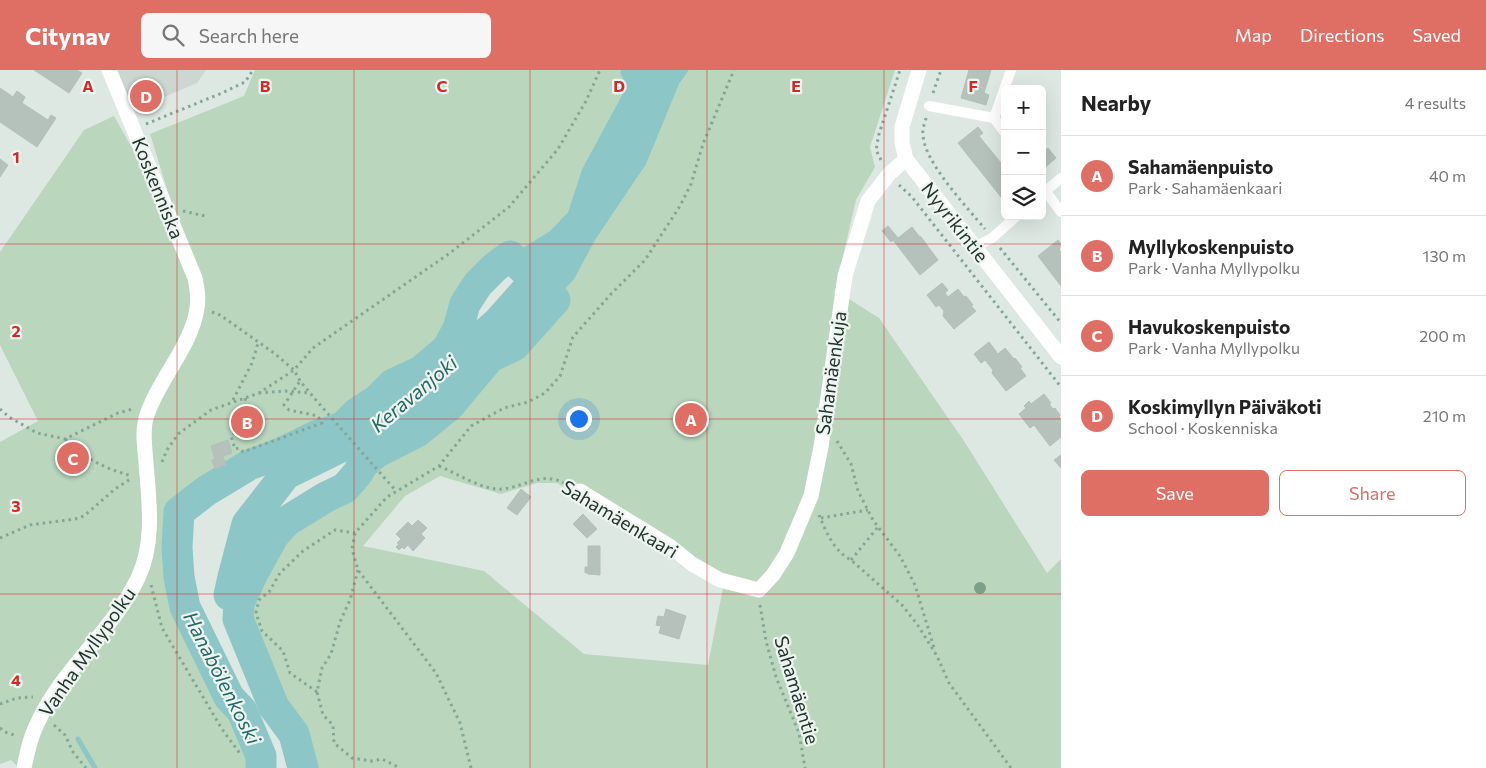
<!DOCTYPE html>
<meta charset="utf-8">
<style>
:root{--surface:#fff;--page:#f6f6f6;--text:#222;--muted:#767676;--line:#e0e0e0;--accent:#df6f65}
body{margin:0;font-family:Commissioner,sans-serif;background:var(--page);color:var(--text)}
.controls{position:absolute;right:15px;top:15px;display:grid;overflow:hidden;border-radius:8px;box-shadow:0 5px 20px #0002}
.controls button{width:45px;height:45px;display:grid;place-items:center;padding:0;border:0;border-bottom:1px solid var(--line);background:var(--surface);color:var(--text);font:25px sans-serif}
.you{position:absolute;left:578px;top:348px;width:18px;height:18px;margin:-12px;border:4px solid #fff;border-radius:50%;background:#1a73e8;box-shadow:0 0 0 8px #1a73e833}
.badge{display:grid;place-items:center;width:32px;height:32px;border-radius:50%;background:var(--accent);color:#fff;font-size:16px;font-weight:700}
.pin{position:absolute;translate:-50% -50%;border:2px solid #fff;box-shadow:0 1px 5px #0006}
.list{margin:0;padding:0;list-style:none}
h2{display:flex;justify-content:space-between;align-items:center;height:65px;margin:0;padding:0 20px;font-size:21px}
h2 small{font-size:16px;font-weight:400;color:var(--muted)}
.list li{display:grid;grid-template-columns:32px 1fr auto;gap:15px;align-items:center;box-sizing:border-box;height:80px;padding:0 20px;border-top:1px solid var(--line)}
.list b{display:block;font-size:19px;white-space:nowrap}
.list p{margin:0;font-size:16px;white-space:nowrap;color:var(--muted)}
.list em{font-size:16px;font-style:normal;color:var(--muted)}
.actions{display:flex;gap:10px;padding:15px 20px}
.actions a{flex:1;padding:11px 0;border:1px solid var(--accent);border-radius:8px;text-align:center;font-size:18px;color:var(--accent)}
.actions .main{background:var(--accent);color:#fff}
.icon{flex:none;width:28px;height:28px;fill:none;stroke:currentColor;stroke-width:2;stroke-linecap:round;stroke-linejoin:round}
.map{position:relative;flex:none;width:1061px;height:698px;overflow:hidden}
header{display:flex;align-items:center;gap:30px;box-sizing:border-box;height:70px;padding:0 25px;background:var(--accent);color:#fff}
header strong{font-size:24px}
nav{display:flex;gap:28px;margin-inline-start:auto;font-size:18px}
.search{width:350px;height:45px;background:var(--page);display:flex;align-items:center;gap:12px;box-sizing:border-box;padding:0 18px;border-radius:8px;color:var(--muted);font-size:19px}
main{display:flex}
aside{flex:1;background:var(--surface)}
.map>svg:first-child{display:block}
.built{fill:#cdd7d1}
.green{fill:#bad6bd;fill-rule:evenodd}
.water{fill:#8dc6c6}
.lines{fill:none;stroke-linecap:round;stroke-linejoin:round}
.stream{stroke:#8dc6c6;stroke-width:5}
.river{stroke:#8dc6c6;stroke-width:31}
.building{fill:#b4c2bb;stroke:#b2c0b8}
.path{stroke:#83a796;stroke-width:3;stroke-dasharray:2.5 4;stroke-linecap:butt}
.lane{stroke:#fff;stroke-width:10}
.street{stroke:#fff;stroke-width:15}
.tree{fill:#7fa088}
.grid{fill:none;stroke:#d62828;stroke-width:1;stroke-opacity:0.55}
.labels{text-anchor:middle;stroke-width:4.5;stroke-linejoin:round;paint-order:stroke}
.street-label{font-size:19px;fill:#22352d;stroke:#eef5f0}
.water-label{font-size:20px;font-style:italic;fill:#246868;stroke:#eef5f0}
.grid-label{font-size:16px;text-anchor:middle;font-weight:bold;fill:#d62828;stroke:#eef5f0;stroke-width:4.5;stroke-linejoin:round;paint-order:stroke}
</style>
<header>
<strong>Citynav</strong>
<div class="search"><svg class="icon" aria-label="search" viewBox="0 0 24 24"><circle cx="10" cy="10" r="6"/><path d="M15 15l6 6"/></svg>Search here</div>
<nav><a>Map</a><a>Directions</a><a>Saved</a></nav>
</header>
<main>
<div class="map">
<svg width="1061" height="698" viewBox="0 0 1061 698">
<rect width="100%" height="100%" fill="#dee8e2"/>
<path class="built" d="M117 0H206L197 13 133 40Z"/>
<path class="green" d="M255 0H621L620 3 626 14 622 25 582 99 568 142 550 161 495 197 478 214 465 234 458 259 447 279 421 301 393 314 377 330 357 343 345 355 336 360 318 365 281 383 249 395 206 421 179 442 177 477 179 507 185 537 229 627 242 641 261 686V698H19L11 690 0 694V372L38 351 0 275V182L84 60 114 46 168 142 192 200 150 64 244 26Z
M689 0H895L870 77 875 97 856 130 834 225 849 229 879 248 964 371 1047 503 1061 489V698H303L294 664 274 637 238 549 239 533 274 465 287 451 326 427 345 418 357 404 364 393 376 383 417 362 449 336 490 287 514 276 573 209 679 14ZM440 406 501 424 537 413H557L723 518 708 595 584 584 484 501 363 476 405 426Z"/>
<path class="water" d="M621 0H689L679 14 646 94 595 170 574 209 555 230 510 186 550 161 568 142 582 99 622 25 626 14 620 3Z"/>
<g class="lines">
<path class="stream" d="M78 669 95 698"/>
<path class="river" d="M229 525 233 507 247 454 286 404 381 357 498 252 548 196
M261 698V686L242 641 229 627 185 537 179 507 177 477 179 442 206 421 249 395 281 383 318 365 336 360 345 355 357 343 377 330 393 314 421 301 447 279 458 259 465 234 478 214 495 197 510 186 555 230 514 276 490 287 449 336 417 362 376 383 364 393 357 404 345 418 326 427 287 451 274 465 253 503 239 533 238 549 274 637 294 664 303 698"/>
</g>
<path class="building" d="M34 0H77L82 3 69 23Z
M969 0H991L984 23 989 25 986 35 961 28Z
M0 18 13 27 17 21 25 27 22 33 48 50 51 45 56 48 37 77 0 52Z
M978 57 983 63 979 66 1005 98V132L958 73Z
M1048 78 1056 88 1042 100V83Z
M0 89 8 95 0 107Z
M888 156 898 168 912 157 919 166 921 167 938 190 920 205 893 170 891 172 882 161Z
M1058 170 1061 174 1059 180 1061 182V216L1038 186Z
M942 213 948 220 945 223 948 227 958 219 964 227 966 226 973 235 971 236 976 241 954 259 943 246 944 241 939 235 936 237 927 225Z
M989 272 998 284 1005 278 1014 289 1015 288 1022 297 1020 298 1026 306 1006 321 992 303 993 300 985 290 981 293 974 284Z
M1044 324 1051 333 1049 334 1053 339 1055 338 1060 345 1059 347 1061 350V367L1050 376 1034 355 1030 358 1019 344 1026 338 1024 336 1029 331 1031 334Z
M228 370 232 383 223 386 226 395 215 399 212 390 215 389 211 376Z
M1061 385V398L1054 390Z
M521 419 531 427 517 445 507 438Z
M583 444 597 459 587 468 573 454Z
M418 450 427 458 421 464 425 468 413 481 408 475 404 479 402 477 399 480 396 477 399 474 397 473 401 469 396 464 408 452 412 456Z
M588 476H600V505L588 504V503H585V497H588Z
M666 539 686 546 679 569 659 563 661 556 656 555 658 546 664 547Z"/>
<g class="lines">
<path class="path" d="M933 23 941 0
M926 48C925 53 922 59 923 64 923 91 967 137 985 159
M146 54 222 23 245 12 253 0
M881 90 876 80 879 64 900 0
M899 115 912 127 1061 317
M183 141 205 146
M1000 178 1061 253
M212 242 220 245 274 283 294 300 300 311 315 329 396 421
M259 323 285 321 310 323
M245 328C249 350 247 351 231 366L235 379 239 378 243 382 322 353 318 346 289 340 284 335 300 311
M233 330 252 293 258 273
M0 339 9 347 37 363 65 369 118 343 133 339
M65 369C86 389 103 398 132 406
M837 371 851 394 858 421 873 450 900 486 915 515 935 581
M162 392 167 380 178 364 211 340 259 323 294 300 313 278 450 183 509 137 558 79 586 31 600 0
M439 396C456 403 484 421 502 419 526 417 541 400 566 414
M819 445C826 462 834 481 851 490L902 535 917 554 937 586 949 613 1011 698
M821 448 868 440
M0 468 30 455 75 449 84 446 115 419 132 408
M851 490 878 457
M358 500 350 530 340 552 331 584 322 598 317 622 323 645 333 655 334 673 352 688 372 691 382 689 400 698
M151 515 162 558 222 659 241 685
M760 535 766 571 776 607 799 663 805 698
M317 622 290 603 283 581 262 561 256 543 259 530 269 522 280 503 303 481 335 460 355 463
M0 634 17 628 33 627
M54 655 65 665 73 682 86 698
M0 658 5 662 17 666
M471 698 460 653 436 603 358 500 352 479 355 463 387 427 439 396 471 356 504 338 528 332 545 323 560 306 573 267 611 224 645 190 680 136 691 114 703 74 734 0"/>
<path class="lane" d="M929 36 994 48 1005 63
M994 48 1011 0
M1042 116 1061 142
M1042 124 1061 108
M975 177 992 168 1017 146"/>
<path class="street" d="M919 0 902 57V73L906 89 1061 287
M580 421 671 477 692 494 720 510 759 520 773 505 787 483 811 426 821 377 845 206 868 131 889 104 906 89
M24 698C27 683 30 668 37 654 61 600 112 562 138 508 155 472 149 431 146 393 145 378 142 362 146 348 157 311 192 276 197 238 199 228 197 218 195 208L109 0"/>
</g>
<circle class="tree" cx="980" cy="518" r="6"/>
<path class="grid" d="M177 0V698M354 0V698M530 0V698M707 0V698M884 0V698M0 174H1061M0 349H1061M0 524H1061"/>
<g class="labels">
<g class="street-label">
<text transform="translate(158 118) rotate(68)" y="7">Koskenniska</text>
<text transform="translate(955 152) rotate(52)" y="7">Nyyrikintie</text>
<text transform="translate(831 303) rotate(-82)" y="7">Sahamäenkuja</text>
<text transform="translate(620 449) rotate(31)" y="7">Sahamäenkaari</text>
<text transform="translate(87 582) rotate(-55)" y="7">Vanha Myllypolku</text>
<text transform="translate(797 620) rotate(73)" y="7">Sahamäentie</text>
</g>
<g class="water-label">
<text transform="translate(414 324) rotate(-40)" y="7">Keravanjoki</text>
<text transform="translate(222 608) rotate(63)" y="7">Hanabölenkoski</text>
</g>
</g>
<g class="grid-label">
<text x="88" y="22">A</text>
<text x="265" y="22">B</text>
<text x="442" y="22">C</text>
<text x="619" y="22">D</text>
<text x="796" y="22">E</text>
<text x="973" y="22">F</text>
<text x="16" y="93">1</text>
<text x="16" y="267">2</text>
<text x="16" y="442">3</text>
<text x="16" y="616">4</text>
</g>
</svg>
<div class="controls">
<button>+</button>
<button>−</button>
<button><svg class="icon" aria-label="layers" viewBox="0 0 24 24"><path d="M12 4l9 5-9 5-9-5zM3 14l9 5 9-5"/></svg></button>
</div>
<div class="you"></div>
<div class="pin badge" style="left:691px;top:349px">A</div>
<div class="pin badge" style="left:247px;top:352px">B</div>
<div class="pin badge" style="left:73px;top:388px">C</div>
<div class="pin badge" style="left:146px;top:26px">D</div>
</div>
<aside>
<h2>Nearby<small>4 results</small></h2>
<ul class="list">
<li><span class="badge">A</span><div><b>Sahamäenpuisto</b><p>Park · Sahamäenkaari</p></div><em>40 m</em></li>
<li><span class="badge">B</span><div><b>Myllykoskenpuisto</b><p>Park · Vanha Myllypolku</p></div><em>130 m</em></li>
<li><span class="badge">C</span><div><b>Havukoskenpuisto</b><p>Park · Vanha Myllypolku</p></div><em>200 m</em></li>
<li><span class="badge">D</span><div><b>Koskimyllyn Päiväkoti</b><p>School · Koskenniska</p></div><em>210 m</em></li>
</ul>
<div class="actions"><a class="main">Save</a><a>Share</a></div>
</aside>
</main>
